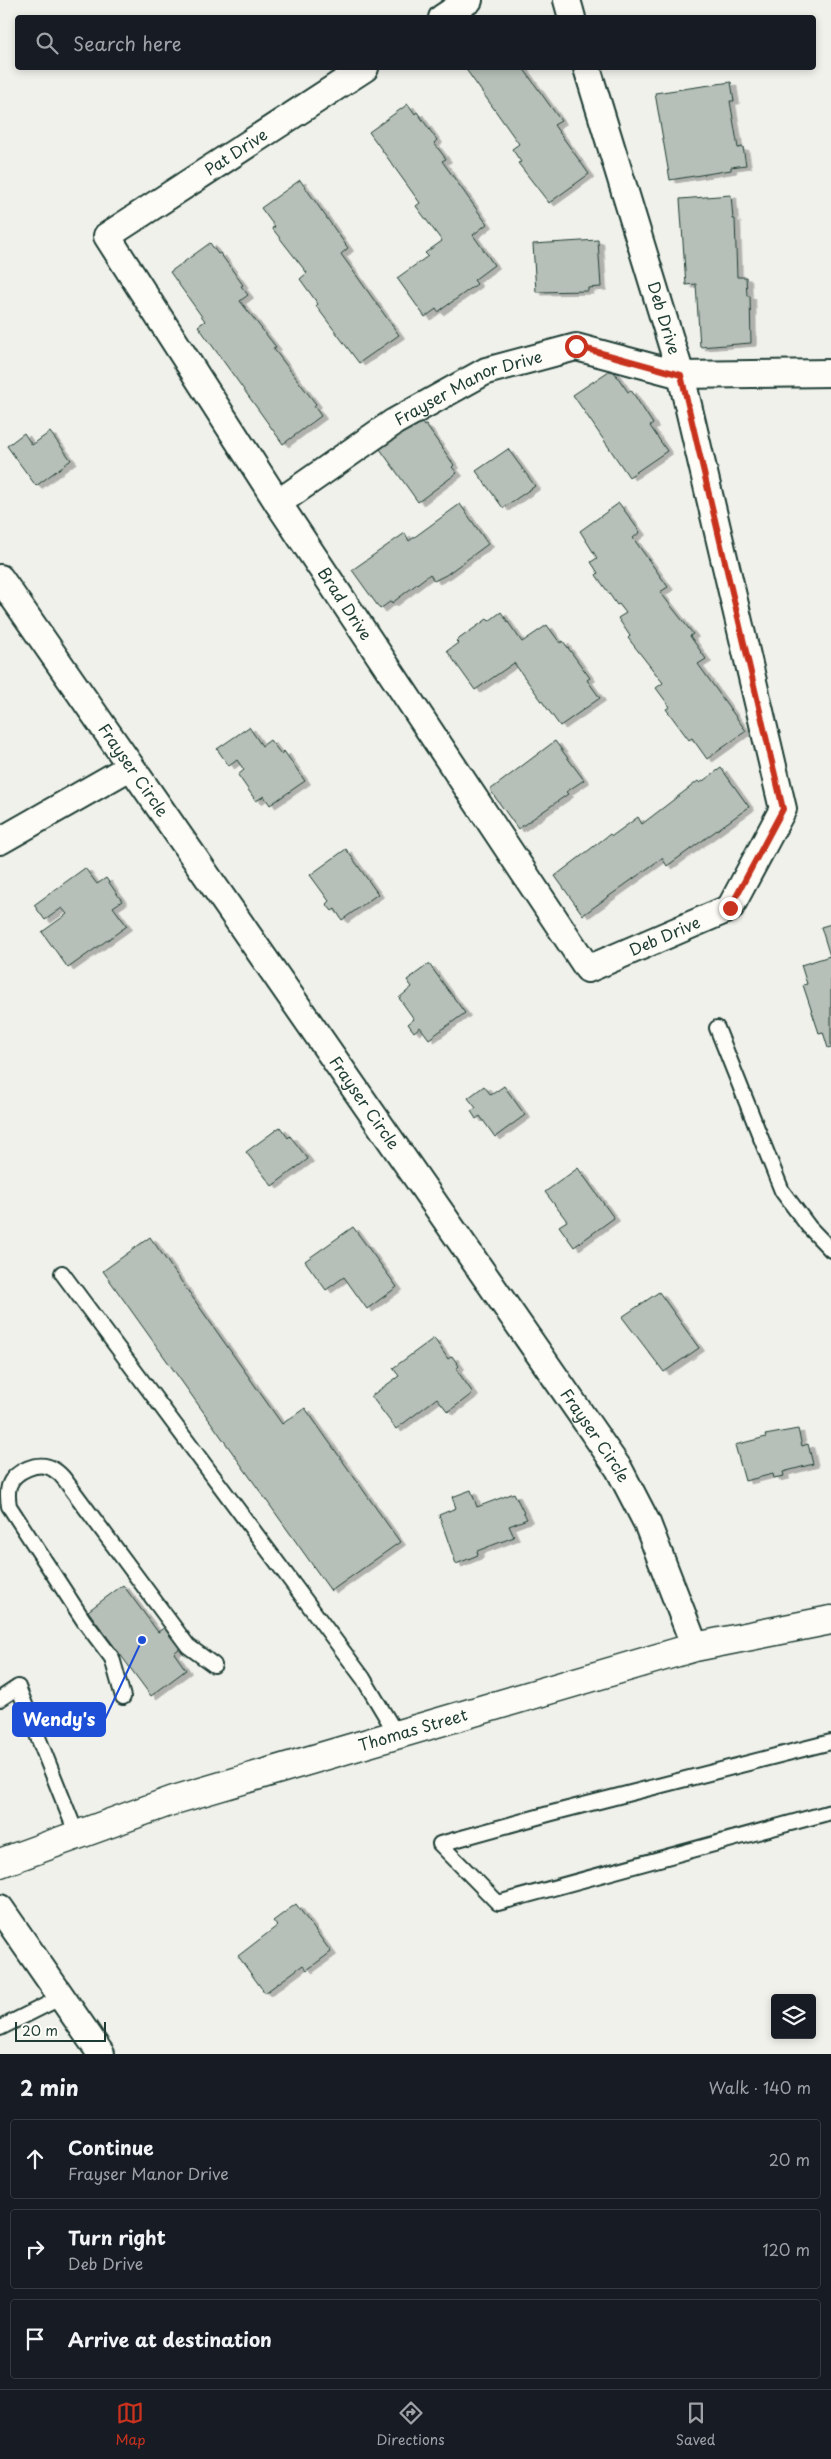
<!DOCTYPE html>
<meta charset="utf-8">
<style>
:root{--surface:#171b24;--page:#242831;--text:#f1f3f6;--muted:#9ea1a6;--line:#363941;--accent:#c8321e}
body{margin:0;font-family:"Playpen Sans",sans-serif;background:var(--page);color:var(--text)}
.controls{position:absolute;right:15px;bottom:15px;display:grid;overflow:hidden;border-radius:5px;box-shadow:0 2px 8px #0003}
.controls button{width:45px;height:45px;display:grid;place-items:center;padding:0;border:0;border-bottom:1px solid var(--line);background:var(--surface);color:var(--text);font:25px sans-serif}
.scale{position:absolute;left:15px;bottom:12px;width:91px;box-sizing:border-box;padding-left:5px;border:2px solid #1f3d34;border-top:0;font-size:14px;line-height:18px;white-space:nowrap;color:#1f3d34;-webkit-text-stroke:4px #fdfcf7;paint-order:stroke}
.stop{position:absolute;width:15px;height:15px;margin:-11px;border:4px solid #c8321e;border-radius:50%;background:#fff}
.stop.end{background:#c8321e;border-color:#fff;box-shadow:0 1px 5px #0008}
.list{margin:0;padding:0;list-style:none}
h2{display:flex;justify-content:space-between;align-items:center;height:65px;margin:0;padding:0 20px;font-size:21px}
h2 small{font-size:16px;font-weight:400;color:var(--muted)}
.list li{display:grid;grid-template-columns:32px 1fr auto;gap:15px;align-items:center;box-sizing:border-box;height:80px;margin:0 10px 10px;padding:0 10px;border:1px solid var(--line);border-radius:5px}
.list b{display:block;font-size:19px;white-space:nowrap}
.list p{margin:0;font-size:16px;white-space:nowrap;color:var(--muted)}
.list em{font-size:16px;font-style:normal;color:var(--muted)}
.icon{flex:none;width:28px;height:28px;fill:none;stroke:currentColor;stroke-width:2;stroke-linecap:round;stroke-linejoin:round}
.map{position:relative;flex:none;width:831px;height:2054px;overflow:hidden}
.search{position:absolute;background:var(--surface);box-shadow:0 2px 8px #0003;left:15px;right:15px;top:15px;height:55px;display:flex;align-items:center;gap:12px;box-sizing:border-box;padding:0 18px;border-radius:5px;color:var(--muted);font-size:19px}
.sheet{height:335px;background:var(--surface)}
nav{display:flex;justify-content:space-around;align-items:center;box-sizing:border-box;height:70px;border-top:1px solid var(--line);background:var(--surface);font-size:14px;color:var(--muted)}
nav a{display:grid;justify-items:center;gap:2px}
nav .on{color:var(--accent)}
.map>svg:first-child{display:block}
.building{fill:#b6bfb8;stroke:#1f3d34;filter:url(#shadow)}
.lines{fill:none;stroke-linecap:round;stroke-linejoin:round}
.service-casing{stroke:#1f3d34;stroke-width:18}
.minor-casing{stroke:#1f3d34;stroke-width:30}
.trunk-casing{stroke:#1f3d34;stroke-width:31}
.service{stroke:#fdfcf7;stroke-width:14}
.minor{stroke:#fdfcf7;stroke-width:26}
.trunk{stroke:#fdfcf7;stroke-width:28}
.route{stroke:#c8321e;stroke-width:6}
.labels{text-anchor:middle;stroke-width:4.5;stroke-linejoin:round;paint-order:stroke}
.street-label{font-size:16px;fill:#1f3d34;stroke:#fdfcf7}
.leader{fill:none;stroke:#1d4ed8;stroke-width:2}
.callout-dot{fill:#1d4ed8;stroke:#fdfcf7;stroke-width:2}
.callout{fill:#1d4ed8;stroke:#1d4ed8;stroke-width:2}
.callout-label{font-size:18px;text-anchor:middle;font-weight:bold;fill:#fff}
</style>
<div class="map">
<svg width="831" height="2054" viewBox="0 0 831 2054">
<defs>
<filter id="shadow"><feDropShadow dx="5.5" dy="3" stdDeviation="0" flood-color="#0004"/></filter>
</defs>
<rect width="100%" height="100%" fill="#f0f1eb"/>
<filter id="ink" filterUnits="userSpaceOnUse"><feTurbulence type="fractalNoise" baseFrequency=".02" numOctaves="2"/><feDisplacementMap in="SourceGraphic" scale="10" xChannelSelector="R" yChannelSelector="G"/><feConvolveMatrix kernelMatrix="1 2 1 2 8 2 1 2 1" color-interpolation-filters="sRGB"/></filter>
<g filter="url(#ink)">
<path class="building" d="M465 68H523L561 121 554 125 589 174 549 203 518 163 521 162 512 149 519 144Z
M731 82 734 101H730L738 148 743 147 746 165 731 167V170L670 180 655 93Z
M408 104 415 114 417 112 437 140 434 143 446 159 442 161 487 224 473 235 494 265 474 280 477 284 438 312 436 309 425 317 397 278 428 256 425 253 442 241 416 206 420 203 369 132Z
M300 180 348 248 341 254 399 335 359 363 316 306 318 304 300 279 307 273 272 228 275 227 261 208Z
M731 195 733 219H735L737 277H746L747 296H750L751 343 700 347 696 284 686 285 680 199Z
M598 240 601 287 588 288V291L536 292 533 244Z
M210 243 218 254 220 253 243 285 241 286 248 295 240 301 276 347 273 348 316 404 314 406 321 416 283 444 198 326 205 321 170 272Z
M612 369 628 392 631 390 653 424 650 426 667 451 629 477 573 395Z
M420 420 424 426 426 425 454 465 452 467 457 473 418 502 380 449Z
M50 432 71 460 36 486 7 446 24 433 32 445Z
M508 449 535 486 503 508 476 471Z
M619 503 640 532 633 538 668 587 660 592 693 634 690 636 706 659 698 664 746 731 707 759 692 738 689 740 666 709 670 707 656 688 663 683 628 638 630 636 618 618 626 613 619 604 617 605 596 575 598 573 591 562 597 558 580 531Z
M460 504 488 544 446 575 434 581 430 574 392 603 391 601 380 609 352 570 405 533 409 541Z
M501 612 522 642 547 625 560 643 563 641 590 678 587 680 600 698 560 726 514 663 475 690 447 651 458 643 456 641 487 619 489 621Z
M249 727 262 746 270 740 281 754 284 751 305 781 270 805 264 796 256 801 238 775 244 770 237 760 229 766 217 749Z
M555 741 584 780 566 792 568 794 518 829 490 790Z
M721 768 749 807 667 866 662 858 583 915 555 876 610 834 612 836 638 817 642 824 698 781 700 783Z
M346 849 378 894 342 920 335 909 332 911 326 904 329 901 310 875Z
M85 868 97 884 106 878 122 901 113 907 127 926 68 968 42 932 67 914 62 908 45 920 34 905Z
M831 924V1047L828 1048 823 1032 819 1033 803 985 807 984 801 965 830 956 821 927Z
M429 964 465 1013 429 1039 420 1027 414 1032 408 1024 414 1019 399 998 412 987 407 980Z
M484 1086 491 1095 504 1086 525 1115 495 1137 480 1116 476 1119 471 1111 476 1108 468 1098Z
M280 1127 288 1138 290 1136 308 1159 272 1186 246 1152Z
M578 1168 614 1218 574 1247 559 1226 567 1221 545 1192Z
M353 1227 397 1287 367 1309 344 1277 326 1290 305 1261Z
M150 1237 282 1424 305 1408 400 1542 331 1591 103 1271Z
M659 1292 699 1348 664 1372 622 1317Z
M434 1338 448 1359 452 1356 459 1366 456 1369 473 1393 448 1412 437 1398 396 1429 371 1396 399 1376 393 1368Z
M798 1429 802 1446 808 1444 813 1464 783 1472 784 1476 774 1478 773 1474 745 1481 735 1445 766 1437 765 1435Z
M471 1490 477 1507 514 1493 527 1519 509 1526 514 1537 477 1551 478 1555 456 1564 439 1515 456 1508 452 1497Z
M123 1585 158 1632 165 1627 180 1648 174 1653 186 1670 151 1696 88 1611Z
M296 1904 331 1952 307 1970 303 1965 265 1993 238 1956 277 1926 273 1921Z"/>
<g class="lines">
<defs>
<path id="service" d="M717 1028 782 1191 809 1227 831 1250
M62 1273 363 1678 397 1735
M123 1697 112 1658 84 1621 9 1506C8 1500 7 1493 9 1486 14 1471 39 1460 53 1469 58 1472 62 1476 65 1480L188 1646 214 1665
M0 1699 18 1687 77 1835
M831 1742 552 1813 440 1844 498 1903 831 1812
M0 2028 62 1997"/>
<g id="minor">
<path d="M567 0 572 18"/>
<path d="M442 18 469 0"/>
<path id="s1" d="M365 68 107 236 278 503 588 969 730 908 783 809 681 375 587 68"/>
<path id="s2" d="M278 503 394 422 486 371 576 347 681 375 831 373"/>
<path id="s3" d="M0 578 619 1469 647 1523 695 1647"/>
<path d="M0 841 130 767"/>
<path d="M0 1908 101 2054"/>
</g>
<g id="trunk">
<path id="s4" d="M0 1863 174 1800 695 1647 831 1620"/>
</g>
</defs>
<use href="#service" class="service-casing"/>
<use href="#minor" class="minor-casing"/>
<use href="#trunk" class="trunk-casing"/>
<use href="#service" class="service"/>
<use href="#minor" class="minor"/>
<use href="#trunk" class="trunk"/>
</g>
</g>
<g class="lines" filter="url(#ink)">
<path class="route" d="M576 346 681 375 783 809 730 908"/>
</g>
<g class="labels">
<g class="street-label">
<text transform="translate(236 152) rotate(-33)" y="6">Pat Drive</text>
<text transform="translate(664 318) rotate(73)" y="6">Deb Drive</text>
<text dy="6" stroke="none"><textPath href="#s2" startOffset="224">Frayser Manor Drive</textPath></text>
<text dy="6" stroke="none"><textPath href="#s1" startOffset="746">Brad Drive</textPath></text>
<text dy="6" stroke="none"><textPath href="#s3" startOffset="234">Frayser Circle</textPath></text>
<text dy="6" stroke="none"><textPath href="#s1" startOffset="1268">Deb Drive</textPath></text>
<text dy="6" stroke="none"><textPath href="#s3" startOffset="639">Frayser Circle</textPath></text>
<text dy="6" stroke="none"><textPath href="#s3" startOffset="1044">Frayser Circle</textPath></text>
<text dy="6" stroke="none"><textPath href="#s4" startOffset="434">Thomas Street</textPath></text>
</g>
</g>
<path class="leader" d="M142 1640L105 1719"/>
<circle class="callout-dot" cx="142" cy="1640" r="5"/>
<rect class="callout" x="13" y="1703" width="92" height="33" rx="5"/>
<g class="callout-label">
<text x="59" y="1726">Wendy's</text>
</g>
</svg>
<div class="controls">
<button><svg class="icon" aria-label="layers" viewBox="0 0 24 24"><path d="M12 4l9 5-9 5-9-5zM3 14l9 5 9-5"/></svg></button>
</div>
<div class="scale">20 m</div>
<div class="stop" style="left:576px;top:346px"></div>
<div class="stop end" style="left:730px;top:908px"></div>
<div class="search"><svg class="icon" aria-label="search" viewBox="0 0 24 24"><circle cx="10" cy="10" r="6"/><path d="M15 15l6 6"/></svg>Search here</div>
</div>
<section class="sheet">
<h2>2 min<small>Walk · 140 m</small></h2>
<ul class="list">
<li><svg class="icon" aria-label="ahead" viewBox="0 0 24 24"><path d="M12 20V5M6 11l6-6 6 6"/></svg><div><b>Continue</b><p>Frayser Manor Drive</p></div><em>20 m</em></li>
<li><svg class="icon" aria-label="right" viewBox="0 0 24 24"><path d="M7 20v-9h11M14 6l5 5-5 5"/></svg><div><b>Turn right</b><p>Deb Drive</p></div><em>120 m</em></li>
<li><svg class="icon" aria-label="arrive" viewBox="0 0 24 24"><path d="M6 21V4h12l-3 4 3 4H6"/></svg><div><b>Arrive at destination</b></div></li>
</ul>
</section>
<nav>
<a class="on"><svg class="icon" aria-label="map" viewBox="0 0 24 24"><path d="M3 6l6-2 6 2 6-2v14l-6 2-6-2-6 2zM9 4v14M15 6v14"/></svg>Map</a>
<a><svg class="icon" aria-label="directions" viewBox="0 0 24 24"><path d="M12 3l9 9-9 9-9-9zM9 14v-3h6M13 9l2 2-2 2"/></svg>Directions</a>
<a><svg class="icon" aria-label="saved" viewBox="0 0 24 24"><path d="M7 4h10v16l-5-4-5 4z"/></svg>Saved</a>
</nav>
